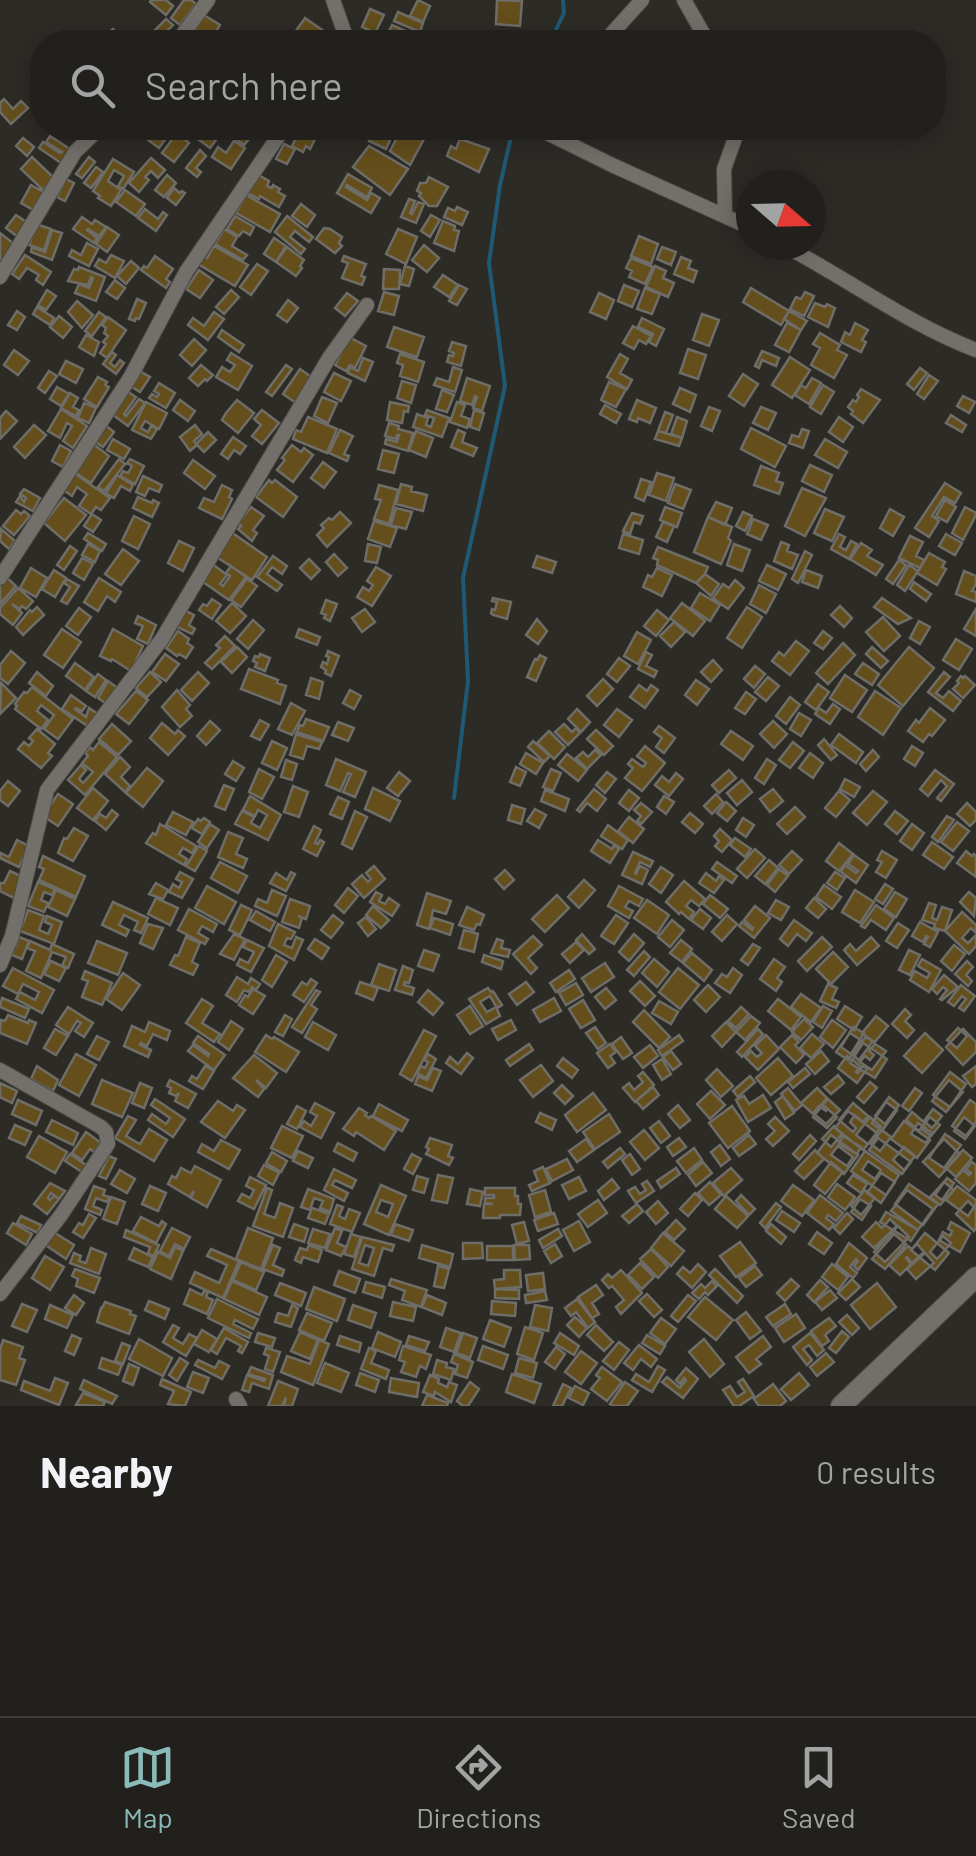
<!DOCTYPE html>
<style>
:root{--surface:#22201c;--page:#2a2825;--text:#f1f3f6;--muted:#a2a3a3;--line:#3f3e3b;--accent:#8bbbb9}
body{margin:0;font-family:Barlow,sans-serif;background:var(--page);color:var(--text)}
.compass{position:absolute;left:736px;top:170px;width:90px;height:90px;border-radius:50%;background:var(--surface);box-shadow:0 5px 25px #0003;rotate:110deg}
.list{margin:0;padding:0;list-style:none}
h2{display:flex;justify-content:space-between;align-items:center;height:130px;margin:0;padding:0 40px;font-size:42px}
h2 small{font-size:32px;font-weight:400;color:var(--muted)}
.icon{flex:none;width:55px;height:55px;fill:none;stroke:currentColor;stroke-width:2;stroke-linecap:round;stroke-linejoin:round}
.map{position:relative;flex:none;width:976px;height:1406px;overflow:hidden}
.search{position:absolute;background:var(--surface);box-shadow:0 5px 25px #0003;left:30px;right:30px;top:30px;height:110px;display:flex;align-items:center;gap:25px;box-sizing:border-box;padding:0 35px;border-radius:40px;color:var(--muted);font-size:38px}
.sheet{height:310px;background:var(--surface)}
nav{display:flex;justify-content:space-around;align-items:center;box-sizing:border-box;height:140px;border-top:2px solid var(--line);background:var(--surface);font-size:28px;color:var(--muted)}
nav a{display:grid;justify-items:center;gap:5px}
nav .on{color:var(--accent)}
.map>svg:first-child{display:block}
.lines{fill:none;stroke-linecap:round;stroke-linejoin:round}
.stream{stroke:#205974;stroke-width:4}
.building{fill:#644e1b;stroke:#6f6d67;stroke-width:2.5;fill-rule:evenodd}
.street-casing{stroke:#4b4944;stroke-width:16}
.secondary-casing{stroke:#4b4944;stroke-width:22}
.street{stroke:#73706b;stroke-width:14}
.secondary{stroke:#73706b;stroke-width:20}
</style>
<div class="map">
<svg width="976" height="1406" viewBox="0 0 976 1406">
<rect width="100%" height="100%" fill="#2d2b26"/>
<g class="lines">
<path class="stream" d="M550 42 564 13 563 0
M454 798 468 681 463 578 505 386 489 263 500 185 513 128"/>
</g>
<path class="building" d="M151 0H166L173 6 166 15 150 2Z
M184 0H191L196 4 180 25 171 18Z
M418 0 430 6 423 22 410 16Z
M497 0 522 1 520 26 496 24Z
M370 9 384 15 375 33 362 27Z
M398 12 423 23 420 32 394 21Z
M204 15 220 25 210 42H199L191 37Z
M305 18 328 34 322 42H312L316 37 307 32 300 42H288Z
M166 19 173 25 159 39 153 32Z
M392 25 417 36 414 42H398L401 36 389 31Z
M113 29 123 42H104L101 39Z
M4 99 13 109 21 101 28 108 11 124 0 112V103Z
M155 128 167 137 159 148 147 139Z
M206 128H225L210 148 198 139Z
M230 128H258L244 145 227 132Z
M293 128H322L325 129 321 136 308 129 305 133 315 139 310 149 306 146 303 152 292 146 295 140 288 136Z
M376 128H375H401L396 138 392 136 386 149 369 141Z
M400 132 410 137 412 133 424 139 410 165 390 151Z
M177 133 189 143 174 162 162 153Z
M50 136 70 149 61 163 39 148 43 142 60 153 62 152 46 142Z
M23 138 34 147 27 156 16 146Z
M460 139 489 149 479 172 447 156 451 146 456 149Z
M234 141 245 148 231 169 212 157 218 147 226 153Z
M284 144 295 149 287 164 276 159Z
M369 146 408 169 390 195 353 167Z
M200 150 206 156 196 168 201 172 197 177 186 168Z
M32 157 54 178 43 190 21 169Z
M89 157 95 162 82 178 76 174Z
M151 158 165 170 158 178 151 171 145 177 149 180 139 192 129 183Z
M113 159 134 172 123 189 118 186 124 176 114 170 108 181 121 190 111 206 98 198 100 196 93 191Z
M96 167 103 172 91 188 84 183Z
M257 174 269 181 267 186 272 188 273 185 280 189 278 192 285 196 279 207 260 196 259 199 247 193Z
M348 174 372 188 367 197 347 185 346 187 367 200 371 193 380 198 371 213 337 193Z
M167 175 176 183 164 197 155 190Z
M429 177 448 187 437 206H429L419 196 421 193 417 191 420 183H426Z
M66 179 74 183 65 201 57 197Z
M31 185 45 193 35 211 21 203Z
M174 188 180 193 182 191 185 193 176 205 167 198Z
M125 190 145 204 136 216 116 202Z
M246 195 280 214 270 232 236 213Z
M409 199 415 201 410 213 412 214 418 202 424 204 416 223 401 217Z
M301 204 315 215 307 227 292 216Z
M457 207 468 212 462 225 444 217 448 208 455 211Z
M145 209 158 219 163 212 167 215 156 231 138 218Z
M16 215 28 223 18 237 6 228Z
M431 215 440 220 430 237 421 231Z
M235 216 254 227 250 235 243 231 239 236 227 229Z
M287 216 313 237 309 242 295 231 290 237 305 249 301 254 275 232Z
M82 217 92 224 95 220 106 227 99 236 88 229 87 230 97 238 94 243 73 229Z
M443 221 455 226 454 230 459 231 454 251 434 243Z
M36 224 51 229 44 250 29 245Z
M107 227 119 235 107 252 96 244Z
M324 228 330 229 342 237 339 243 342 246 335 253 316 239Z
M224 229 237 237 232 246 247 255 243 260 215 244Z
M398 229 417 237 406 264 386 254Z
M52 230 62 233 52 260 31 252 32 247 45 252Z
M0 233 14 244 2 261 0 259Z
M639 236 658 244 651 264 631 256Z
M274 238 286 246 276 262 264 254Z
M87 243 98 249 89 266 69 256 72 250 81 255Z
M424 245 439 258 427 272 412 260Z
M214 246 248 265 235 286 198 264 203 256 207 258Z
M287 247 304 260 300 266 302 268 296 276 276 262Z
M662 247 676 252 671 265 657 259Z
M25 255 51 272 43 285 36 280 39 275 27 268 19 279 12 274Z
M111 255 124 261 115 278 95 266 99 259 106 263Z
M155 256 173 269 166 279 170 282 166 288 141 270 144 266 147 268Z
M344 256 366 264 361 276 365 277 362 285 342 278 348 263 342 261Z
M681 257 691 261 688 268 697 271 693 282 674 274Z
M631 258 653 267 645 284 629 277 632 271 626 268Z
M131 261 139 268 126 284 117 276Z
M257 264 268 271 251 295 240 287Z
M405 266 414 269 409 286 400 284Z
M655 266 666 271 663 278 674 283 668 297 646 287Z
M79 267 105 277 96 301 75 293 79 284 89 288 93 278 91 277 88 285 68 281 74 269 78 270Z
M384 269 400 270 399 289H383Z
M199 270 213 280 200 298 186 289Z
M443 275 458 285 449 297 434 287Z
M115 280 125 288 117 299 106 292Z
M459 285 467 289 457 305 449 301Z
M624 285 639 291 632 307 618 301Z
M645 288 660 294 652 314 637 309Z
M751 288 789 311 781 325 743 302Z
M47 290 56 296 46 310 38 305Z
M231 290 239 297 224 314 216 307Z
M384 292 399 296 394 315 378 311Z
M805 292 814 296 804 316 790 309 796 297 801 299Z
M347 293 358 301 345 316 335 308Z
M599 293 614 300 606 319 590 312Z
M137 299 146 303 139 319 136 318 135 321 129 319Z
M288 300 298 308 287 322 277 315Z
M77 301 93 315 82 328 68 312Z
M815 303 825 307 827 304 835 308 828 327 808 317Z
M37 307 54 318 50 325 33 314Z
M17 311 25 317 17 330 8 325Z
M789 311 807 321 801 330 784 319Z
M99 312 106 317 92 336 85 331Z
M214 312 224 319 208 340 188 325 193 318 204 326Z
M702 314 719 320 709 346 693 340Z
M59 316 72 327 63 338 50 327Z
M108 317 126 330 107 358 100 353 106 344 103 342 108 336 104 333 106 328 102 325Z
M642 318 664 329 656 346 649 342 653 334 638 327Z
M787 323 801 330 789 352 775 345Z
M855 323 868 330 862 340 866 342 861 352 841 342 845 332 850 335Z
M633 326 651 336 646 344 639 340 634 349 623 343Z
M394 327 424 337 417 357 387 347Z
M222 330 244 345 239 352 218 337Z
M820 333 840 345 837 350 847 355 834 378 811 365 820 348 813 344Z
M86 335 99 342 94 356 79 347Z
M349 337 366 346 355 368 350 365 346 371 335 365Z
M194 339 206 350 192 366 180 355Z
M452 342 466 346 461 366 447 362 449 355 453 356 454 353 449 351Z
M688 349 706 355 698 379 680 373Z
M14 350 29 361 18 375 4 365Z
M762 351 779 358 776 366 762 360 759 368 755 366Z
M112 352 116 355 110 363 115 367 120 360 124 363 116 374 103 364Z
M231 353 252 366 238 390 216 377 222 367 230 372 235 365 227 360Z
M400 354 424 362 418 382 400 376 403 365 397 363Z
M620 354 628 359 620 373 632 380 627 389 607 377Z
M790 357 810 370 792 398 772 385Z
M363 358 373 362 365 381 348 373 350 367 358 371Z
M66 361 83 369 76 383 59 374Z
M201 365 213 375 207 381 205 379 198 386 189 378Z
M286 365 292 369 272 396 266 392Z
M453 367 462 370 455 392 434 385 437 378 449 382Z
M920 368 927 373 914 390 907 384Z
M300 369 313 378 296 403 283 394Z
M138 370 150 377 140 392 129 385Z
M49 371 57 376 45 393 38 388Z
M334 373 351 381 341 401 324 392Z
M743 374 758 384 744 406 729 396Z
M929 375 938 381 924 399 917 394Z
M98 377 107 382 105 385 109 387 97 407 84 399Z
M467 378 490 386 482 411 473 408 477 397 475 396 472 405 460 401Z
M812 378 821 383 809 404 795 395 801 385 806 388Z
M402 381 416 385 411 403 397 398Z
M609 382 626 389 616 407 601 400Z
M159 383 175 393 166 408 149 398 152 394 157 397 159 394 154 391Z
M823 385 834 392 821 414 810 407Z
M57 387 69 394 61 406 50 399Z
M680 388 696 395 690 412 673 404Z
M861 389 880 400 863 423 851 414 853 411 848 407 853 400 856 402 859 397 857 395Z
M125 390 136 397 124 414 126 416 139 399 145 403 128 426 109 412Z
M442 390 454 395 447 412 436 409Z
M70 393 78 398 73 407 79 410 76 416 61 408Z
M963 396 975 402 969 413 957 406Z
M322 397 337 403 328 423 314 416Z
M180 400 195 411 188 421 173 410Z
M237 400 254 413 238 433 222 420 226 413Z
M637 400 656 408 650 423 638 418 637 422 629 419Z
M146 402 167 413 159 429 145 421 141 428 148 432 151 426 157 429 151 439 132 430Z
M390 402 409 406 408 412 404 411 402 423 387 420Z
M457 402 465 405 461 416 470 419 467 428 450 422Z
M84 403 96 408 89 423 78 418Z
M605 405 621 414 616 423 600 414Z
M709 407 720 411 712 431 701 426Z
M761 407 776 413 768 430 753 423Z
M61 409 87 426 73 448 63 441 72 426 67 423 60 438 48 431Z
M262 410 279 423 262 444 252 436 261 425 254 419Z
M427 410 449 418 442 437 413 427 417 414 428 418 426 425 431 427 434 418 425 415Z
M474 410 484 413 479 430 470 427Z
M6 411 17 421 0 439V418Z
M665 412 673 415 666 433 658 431Z
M951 415 966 425 962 432 946 423Z
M308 417 337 429 327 453 293 439 296 430 301 432Z
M677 417 687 421 682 438 671 434Z
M839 417 853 427 843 442 829 432Z
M389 423 399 426 398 429 413 433 408 451 385 444 386 439 397 442 399 435H397L396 439 385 436Z
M34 425 46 435 25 458 14 447Z
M105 425 114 432 103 447 94 441Z
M195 425 202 434 194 441 197 445 190 451 180 437Z
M751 428 786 446 775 467 741 449Z
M802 429 809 431 803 448 789 443 792 435 799 437Z
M340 430 353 436 344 454 349 456 347 461 329 453Z
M458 430 465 433 462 442 477 448 473 456 451 447Z
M416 431 433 438 426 457 409 450Z
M658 431 682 438 679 446 655 439Z
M208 432 216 440 204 452 196 444Z
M233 437 246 446 240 454 234 450 228 459 221 454Z
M113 439 130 449 124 459 107 450Z
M825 439 847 452 838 468 815 455Z
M92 443 109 456 91 483 73 471Z
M60 445 71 451 63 467 52 461Z
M292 445 301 452 304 448 313 455 293 482 277 470 285 460 282 458Z
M383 450 399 454 394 473 378 469Z
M119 459 125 464 104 491 98 487Z
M130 459 144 466 135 484 120 476 123 471 128 473 132 466 127 463Z
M193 460 215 476 205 489 184 473Z
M323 462 336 472 324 488 311 478Z
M810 465 832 475 824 492 802 481Z
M761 466 779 473 776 481 783 483 779 494 754 485Z
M74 473 110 498 101 510 96 507 91 514 79 506 87 494 77 487 72 496 63 490Z
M657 473 674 478 666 501 649 495Z
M117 475 133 485 130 491 121 486 114 498 106 493Z
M143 476 162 485 159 492 149 488 145 496 136 492Z
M641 479 651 482 644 501 635 497Z
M269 480 272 483 275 480 297 497 283 517 256 497Z
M945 483 961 493 955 503 944 497 932 516 939 521 929 537 915 528Z
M401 484 412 487 411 491 427 495 423 511 396 504Z
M675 484 691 490 683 509 668 503Z
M222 485 232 490 229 497 232 499 222 519 199 508 204 498 214 502Z
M379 485 398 490 389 524 374 519 381 500 375 499Z
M802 488 826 498 805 536 785 526Z
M24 489 40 498 33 511 16 502 20 496 24 502 26 498 20 494Z
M138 497 152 503 153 500 159 503 152 517 133 508Z
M64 498 86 515 65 541 44 523Z
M945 500 956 507 947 522 936 516Z
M716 502 732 508 725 525 708 517Z
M251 507 264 516 253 530 257 533 252 541 238 529 241 526 238 523Z
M665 507 682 513 677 527 660 520Z
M965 507 976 513V515L963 540 952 533Z
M396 508 412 512 406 529 391 525Z
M825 509 844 517 832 541 814 533Z
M890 509 904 517 893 536 880 528Z
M16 510 21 514 24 511 30 516 14 535 3 526Z
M340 512 351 523 327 547 317 535 324 528 321 525 329 518 332 520Z
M743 512 752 516 745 531 736 526Z
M632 513 643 516 640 524 634 522 630 534 623 531Z
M92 514 101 520 93 532 84 526Z
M134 516 150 524 138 549 122 541Z
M708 517 732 527 728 538 731 541 721 564 694 552Z
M753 519 768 525 761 540 747 534Z
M374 521 397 528 390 547 368 539Z
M663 522 674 526 667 542 656 537Z
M1 529 15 541 9 549 0 541Z
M231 532 267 557 252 580 215 556Z
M88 533 106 544 102 551 84 539Z
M623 534 643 540 639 554 619 548Z
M839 534 845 537 840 547 846 550 851 541 857 544 849 559 831 549Z
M946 534 962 543 955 555 939 546Z
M910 536 923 542 916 556 924 560 920 568 899 558Z
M179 541 194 548 183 571 168 563Z
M781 542 789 545 787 551 798 555 792 569 774 561Z
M861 543 872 550 867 556 883 565 876 575 850 559Z
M88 544 100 551 95 562 82 555Z
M368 544 381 547 377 563 365 561Z
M734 544 750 550 742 571 727 565Z
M70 546 77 551 64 570 57 565Z
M658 547 708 567 705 574 696 583 657 565 658 560 653 558Z
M123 549 139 561 121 585 105 574Z
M805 551 812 555 798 583 792 579Z
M929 553 945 562 942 567 946 569 937 585 917 573Z
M334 554 347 568 338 576 326 562Z
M273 556 287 566 282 574 272 567 267 574 282 585 277 591 257 577Z
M537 556 556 562 552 573 533 567Z
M82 558 93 564 84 580 73 573Z
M309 559 320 570 311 579 300 568Z
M899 560 906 565 893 584 886 579Z
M211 563 227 575 220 584 223 586 230 576 226 573 231 566 246 577 229 600 200 580Z
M767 565 786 574 778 590 759 581Z
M909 565 918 571 905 591 897 585Z
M376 567 391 576 372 606 357 597 363 587 369 591 373 585 367 581Z
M31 568 47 578 36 597 20 588Z
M657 568 672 575 662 596 643 587 648 575 652 577Z
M54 570 66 578 55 597 42 589Z
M806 570 822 576 818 588 802 582Z
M964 571 976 576V584L972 591 976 592V602L956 594Z
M705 574 719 584 711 596 696 583Z
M5 576 16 586 0 604V581Z
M99 578 121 592 115 602 107 596 98 611 84 602Z
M67 579 79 586 67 604 61 601 70 587 64 583Z
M247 579 257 586 241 607 231 600Z
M735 580 744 588 728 609 713 598 723 584 729 588Z
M914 582 931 594 926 601 910 589Z
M759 585 776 594 766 613 750 604Z
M18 588 33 601 26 609 22 606 20 609 12 604 22 613 13 625 0 614V608Z
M700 593 720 605 710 621 691 608Z
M493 598 511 602 507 619 493 615 491 613 492 609 495 610 497 602 492 601Z
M882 598 911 618 898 624 874 607Z
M212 599 221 605 212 619 199 610 203 604 207 606Z
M326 600 337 604 330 621 324 618 326 615 321 613Z
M232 603 246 616 230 633 216 621Z
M682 603 705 621 693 636 670 618Z
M840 606 852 618 844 627 831 615Z
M37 607 44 615 23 635 16 627 30 610 32 612Z
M747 607 762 617 742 648 727 638Z
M79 608 91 617 78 635 66 626Z
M182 609 194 615 189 625 195 629 192 634 173 625Z
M365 609 375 622 362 632 352 618Z
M976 609V636L964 629Z
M657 610 669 620 656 636 644 626Z
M138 616 156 625 148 644 137 639 143 626 135 623Z
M883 617 900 636 884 651 866 632Z
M537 619 547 631 538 644 526 635Z
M253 620 264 630 248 649 237 639Z
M919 621 930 627 920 644 910 638Z
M674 622 685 632 671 647 660 636Z
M62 629 81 642 63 668 44 655Z
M113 629 143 646 131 671 112 659 111 661 100 656Z
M299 629 320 637 317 645 296 637Z
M178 631 189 639 187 643 193 647 186 658 179 654 177 656 166 648Z
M823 631 832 638 823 649 814 643Z
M637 632 651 640 638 664 624 656Z
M225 636 235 646 212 669 205 663 220 648 216 645Z
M956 639 972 649 959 670 943 660Z
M796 641 809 651 790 675 772 661 779 652 784 656Z
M843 643 855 655 828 684 816 673Z
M237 647 247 657 232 673 221 662Z
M872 647 888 661 881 668 866 654Z
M909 647 934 668 903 706 878 685Z
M11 651 25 663 8 684 0 678V665Z
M328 651 339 656 331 676 325 673 326 670 321 667 323 662 327 664 329 657 326 656Z
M646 652 652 655 646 666 657 671 654 677 638 669Z
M165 654 179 664 166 681 152 672Z
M260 654 270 658 265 671 255 667 257 663 253 661 255 656 259 657Z
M540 655 546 658 536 681 527 677 535 659 537 660Z
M619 658 630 666 617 682 607 674Z
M713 660 722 670 711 682 701 672Z
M75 663 94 677 85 690 66 676Z
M863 663 879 674 872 685 855 674Z
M755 666 765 674 754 688 744 679Z
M249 669 278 680 277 683 286 686 280 704 241 689Z
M37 672 53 686 46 696 29 683Z
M150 672 161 682 147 697 136 688Z
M198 672 209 683 192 701 181 690Z
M944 672 950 677 936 693 943 698 949 691 961 701 953 711 928 692Z
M98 674 106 680 95 697 86 691Z
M845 675 867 690 852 712 830 698Z
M961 676 963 678 965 676 975 685 963 698 953 689 959 683 957 681Z
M768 677 779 686 766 701 755 692Z
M311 678 323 682 319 699 306 695Z
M603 679 613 689 597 706 587 696Z
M696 680 709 689 697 705 685 695Z
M108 681 120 690 108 705 98 698Z
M0 682 16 698 0 714 1 691Z
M818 684 829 692 816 710 805 702Z
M639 685 647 691 651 685 658 690 645 708 630 697Z
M32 687 73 719 58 739 44 729 54 715 41 705 37 711 48 720 41 729 15 709 17 706 15 704 24 692 27 693Z
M177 690 190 705 186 709 192 716 180 727 162 707Z
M350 690 361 696 354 709 343 703Z
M136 691 148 700 129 724 116 714Z
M875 691 901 708 883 735 858 717Z
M746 692 756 699 745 714 735 708Z
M71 695 86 706 82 711 76 708 75 709 86 717 89 708 98 714 89 727 62 709Z
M790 697 800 705 786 724 776 716Z
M291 703 305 711 292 735 278 729Z
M833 704 840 709 830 724 815 714 819 708 826 713Z
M930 708 945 720 932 736 929 734 923 742 908 731 916 720 919 723Z
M577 709 590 722 581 732 568 719Z
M617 709 632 720 619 737 604 725Z
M799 713 811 720 801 736 790 729Z
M306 719 329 727 323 741 297 732 300 725 303 726Z
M260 720 269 725 260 740 251 736Z
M210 721 220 730 206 745 197 736Z
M773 721 787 734 774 748 760 734Z
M338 722 354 728 348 741 332 735Z
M162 723 175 734 178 730 185 736 168 755 150 738Z
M112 724 131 741 118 755 99 739Z
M564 724 572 732 576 728 580 733 568 745 555 732Z
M659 726 675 738 664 753 656 747 662 738 654 732Z
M37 729 55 744 48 753 52 756 41 768 18 749 24 742 29 746 33 741 29 738Z
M596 730 613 746 604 755 587 739Z
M549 731 565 747 554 759 537 743Z
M731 731 753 746 743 760 721 744Z
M296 734 322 742 319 749 307 746 303 759 290 755Z
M839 734 863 752 856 763 831 745Z
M824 739 837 755 831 760 818 745Z
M272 741 287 748 277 770 262 763Z
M533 741 550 756 544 762 528 747Z
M99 742 117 757 85 795 68 780 81 765 86 770 79 779 83 783 93 772 82 763 88 756 85 753 90 747 93 750Z
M793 742 804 751 790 768 779 760Z
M645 746 665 763 642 791 625 778 633 768 628 764 632 759 643 767 646 763 637 756Z
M912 746 923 753 915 766 904 759Z
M595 750 601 755 587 769 576 758 583 752 588 757Z
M873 750 879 757 866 771 860 764Z
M526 753 543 763 536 774 520 764Z
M810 753 823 763 813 778 799 768Z
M567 754 587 770 578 781 558 765Z
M120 757 130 767 121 777 130 786 125 792 105 774Z
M336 759 366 772 355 797 343 792 351 774 348 773 340 791 326 785Z
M767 759 776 765 764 784 755 778Z
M286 760 297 764 292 780 281 777Z
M233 761 244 768 236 781 225 774Z
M516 767 526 772 520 786 510 782Z
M147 768 163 781 143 807 126 793Z
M259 769 274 777 262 799 249 792Z
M551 769 561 773 553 791 543 787Z
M729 770 736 778 719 793 712 785Z
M935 770 954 784 941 801 937 798 947 786 941 780 928 796 920 789Z
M399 772 410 781 398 796 387 788Z
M607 772 616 779 605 793 596 785Z
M676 773 683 779 669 796 655 785 662 776 669 782Z
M845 779 860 787 854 797 840 789Z
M742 780 752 792 737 805 727 793Z
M8 781 20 791 8 806 0 800V791Z
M224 785 234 789 225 810 215 806Z
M293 786 308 792 299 817 284 812Z
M93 788 108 801 93 820 77 808Z
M373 788 400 801 390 821 365 809Z
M594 789 606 799 597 811 587 803 580 812 577 810Z
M773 789 783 801 770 812 760 799Z
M545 790 569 799 565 811 541 801Z
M629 790 639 798 629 811 619 803Z
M839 791 850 800 836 817 825 808Z
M873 791 887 802 867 825 853 813Z
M58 794 73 804 58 826 43 816Z
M716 794 723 802 712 814 704 806Z
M250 796 281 815 268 840 235 824 242 811 254 817 251 823 260 828 267 815 258 810 255 816 243 810Z
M664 796 674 802 666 814 657 807Z
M338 797 349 802 342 819 330 814Z
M726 802 736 811 727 821 717 813Z
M641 803 652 812 641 824 637 821 641 816 634 810Z
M967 803 976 812V820L970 826 957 814Z
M512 805 525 809 521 824 508 820Z
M795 807 805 817 787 834 777 824Z
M535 809 546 815 539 828 527 821Z
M112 810 118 815 106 830 95 821 100 814 106 818Z
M355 811 367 817 352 849 342 844Z
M895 811 908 821 897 834 885 824Z
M173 812 193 822 186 835 166 825Z
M690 813 703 824 695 833 682 822Z
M947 816 954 820 938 842 932 837Z
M629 817 644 829 633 843 618 831Z
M204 818 210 822 202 834 192 828 198 819 201 821Z
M743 818 754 825 746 837 736 830Z
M957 822 969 831 953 851 941 842Z
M160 824 196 846 192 853 183 848 179 854 187 859 184 865 146 843 153 833 156 835Z
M210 824 219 830 207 848 198 842Z
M912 824 924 833 912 850 900 841Z
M608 825 628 840 622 849 601 836Z
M314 826 321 830 315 843 318 844 320 840 324 842 317 856 303 849Z
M74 828 88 836 73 861 58 853 64 838 67 839Z
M720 829 732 840 722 852 715 846 719 841 714 836Z
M228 832 243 838 236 854 247 859 243 868 218 857Z
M735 838 751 849 745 857 730 845Z
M17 840 29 846 19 867 0 858 1 853 9 857Z
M598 840 612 849 614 845 619 849 610 863 591 851Z
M932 842 953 857 944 869 923 855Z
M839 843 853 854 839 871 826 861Z
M199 846 207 851 195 871 186 866Z
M755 849 765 858 747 878 737 869Z
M792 851 802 860 789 874 779 865Z
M882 851 897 860 886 878 876 872 882 862 877 860Z
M966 851 972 856 974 854 976 856V877L957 863Z
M633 852 653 861 650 867 640 862 635 873 636 874 640 866 648 870 642 884 622 875Z
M854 855 868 865 856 883 841 872 845 865 856 873 858 871 848 864Z
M43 856 85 876 76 897 39 880 44 869 39 867Z
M769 860 778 868 765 884 755 876Z
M220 862 247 876 238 893 211 878Z
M717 862 737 876 732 883 712 869Z
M374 866 385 879 364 898 352 884 362 875 368 882 371 879 366 873Z
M661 867 673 875 661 893 649 884Z
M779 869 788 876 775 892 767 885Z
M505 870 514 880 504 889 495 879Z
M10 871 23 877 14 898 0 891V883H4Z
M180 872 193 879 182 898 169 892 173 884 179 888 182 882 176 879Z
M291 872 295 874 286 891 270 883 276 873 287 880Z
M835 872 845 878 837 890 827 883Z
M706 873 716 881 719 876 724 880 714 893 699 883Z
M584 880 595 890 579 908 568 897Z
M684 881 705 899 699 906 691 900 686 906 694 912 689 919 681 912 679 914 666 902Z
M38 882 55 889 52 895 44 892 41 900 48 903 44 912 28 906Z
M156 883 168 890 163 899 149 894Z
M885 884 893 889 883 904 875 899Z
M824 885 841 897 832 909 816 897Z
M207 886 236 902 224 924 195 908Z
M619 886 643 899 639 906 629 901 625 907 633 911 629 918 608 906Z
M348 888 358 896 344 913 335 905Z
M56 890 75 899 67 916 48 907Z
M272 890 286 896 277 916 255 906 258 899 267 903Z
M855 890 874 902 860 923 842 912Z
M376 892 382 895 379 901 385 904 389 898 399 905 392 916 370 902Z
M895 892 907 899 896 917 884 909Z
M969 892 976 898 974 916 960 902Z
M427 893 451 901 446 914 433 910 429 929 417 925Z
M557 895 569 908 545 932 532 919Z
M710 895 728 909 720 918 703 904Z
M156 898 178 908 170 925 148 914Z
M814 898 826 909 818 918 806 908Z
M290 899 310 906 306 919 298 916 302 918 299 928 282 922Z
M647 900 669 915 657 934 634 918Z
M776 900 789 907 781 920 768 913Z
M113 902 148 918 141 933 134 930 138 922 124 915 119 925 129 930 126 936 102 925Z
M929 903 936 905 932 918 937 920 942 907 952 910 945 931 934 928 935 924 922 920Z
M241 905 252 910 240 935 229 930Z
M876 905 894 918 886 930 871 920 865 928 861 926Z
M373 906 389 920 381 928 366 915Z
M755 906 770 918 754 938 739 926 742 922 752 930 753 928 744 920Z
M467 907 484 915 480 925 477 924 474 930 459 925Z
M189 909 217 924 213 932 202 926 198 933 208 939 205 944 178 930Z
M700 909 711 918 703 929 691 920Z
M28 910 44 916 39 930 48 934 52 925 45 922 47 916 62 922 54 944 20 931Z
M256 911 275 922 270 931 250 920Z
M962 912 976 925V933L971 928 962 938 968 943 976 935V946L969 954 945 931Z
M333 915 343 923 331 938 321 930Z
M616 915 628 923 614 944 601 936Z
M727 915 737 924 722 941 712 932Z
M366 917 376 929 368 936 358 923Z
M434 918 453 924 450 935 430 928Z
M672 920 684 930 670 947 658 937Z
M794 920 812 933 806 941 797 934 788 946 780 939Z
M920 922 938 932 930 947 924 944 928 937 926 936 923 942 912 936Z
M898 923 909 930 897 948 886 941Z
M148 924 163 928 153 949 140 943Z
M278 924 295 932 291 939 287 938 284 945 292 948 296 937 303 940 294 960 269 946Z
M464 930 478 934 474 952 459 948Z
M234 934 245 939 234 960 220 954Z
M582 934 595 949 589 954 576 940Z
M634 934 644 943 629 961 619 952Z
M533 936 542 945 528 958 537 968 531 974 513 954Z
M19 937 29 941 22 959 12 955 14 949 11 948 12 944 16 946Z
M186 937 200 943 192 962 198 965 193 975 170 965 175 955 178 956Z
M822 937 832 947 807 971 798 961Z
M871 937 879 946 857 965 844 950 850 944 856 951Z
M315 939 329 948 322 959 308 949Z
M497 939 503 941 501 948 510 950 508 957 491 953Z
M247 940 264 948 251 972 237 965 240 959 248 963 254 952 243 947Z
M681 940 692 949 682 962 670 953Z
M30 941 50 950 52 944 74 954 68 968 62 966 66 957 52 952 41 978 26 971 35 951 27 948Z
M97 941 127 953 118 975 88 963Z
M576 942 584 950 570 963 562 954Z
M753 944 760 948 748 965 741 960Z
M954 945 965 954 952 971 941 961Z
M424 950 439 955 433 971 418 966Z
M909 950 920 955 910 975 899 970Z
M644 951 650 957 634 976 627 970Z
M833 952 848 967 831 984 816 969Z
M692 953 712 970 704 981 683 963Z
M276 955 287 962 272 987 262 980Z
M484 955 503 961 501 969 482 962Z
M654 959 669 972 657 987 642 973Z
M774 959 785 967 777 978 782 982 776 991 760 979Z
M922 959 941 970 929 992 910 980 915 971 927 978 930 973 918 966Z
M51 961 66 968 59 981 44 974Z
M967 961 973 967 966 975 972 981 968 986 955 974Z
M605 963 614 977 591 992 582 978Z
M379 964 396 970 389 991 371 985Z
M403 966 413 970 409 983 405 982 404 985 414 988 412 995 395 990Z
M13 968 54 990 42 1013 16 999 20 992 35 1000 39 992 23 984 18 994 3 986Z
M678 968 699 985 680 1009 659 992Z
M733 968 742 975 730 993 715 983 722 974 727 977Z
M569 970 575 979 556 992 550 983Z
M85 971 112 983 102 1005 82 997 88 981 82 979Z
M123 973 140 985 122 1010 106 999Z
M944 975 958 987 942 1000 940 999 947 990 943 987 937 994 932 989Z
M237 977 248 984 251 978 260 984 256 990 252 987 249 992 244 990 237 1002 226 995Z
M311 979 317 983 304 1002 293 995 302 982 307 985Z
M640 981 655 996 645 1006 630 991Z
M360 982 378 988 373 1000 356 993Z
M526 982 534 992 517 1005 509 994Z
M576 983 583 995 566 1005 559 993Z
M828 984 837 988 832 999 839 1002 836 1008 820 1001Z
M708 985 720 997 706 1012 694 1000Z
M961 985 975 996 964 1011 959 1008 966 999 962 996 954 1006 948 1002Z
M488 988 491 992 493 991 502 1005 497 1008 490 996 480 1002 487 1012 496 1007 500 1016 486 1024 469 999Z
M606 988 616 1000 605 1009 595 997Z
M253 989 265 996 253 1014 239 1005 245 995 248 997Z
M316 990 320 992 311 1005 317 1009 302 1033 292 1027Z
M428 990 443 1003 433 1015 418 1002Z
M801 994 821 1008 811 1022 791 1007Z
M2 998 29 1009 25 1018 0 1007Z
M554 998 561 1011 540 1022 533 1010Z
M202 999 213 1006 202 1023 220 1034 214 1042 186 1023Z
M778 999 801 1017 791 1030 768 1011Z
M583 1000 595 1020 581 1028 569 1009Z
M659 1001 678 1012 671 1024 652 1013Z
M470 1006 483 1026 470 1034 457 1015Z
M823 1006 832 1011 822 1028 813 1022Z
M845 1006 862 1017 854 1030 837 1019Z
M68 1007 93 1023 84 1037 75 1031 81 1023 77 1021 69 1034 56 1025Z
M741 1007 749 1014 736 1028 728 1021Z
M905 1009 911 1015 905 1021 914 1030 907 1038 892 1024Z
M644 1010 670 1037 659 1048 633 1022Z
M8 1015 28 1023 29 1020 36 1023 27 1044 0 1033 1 1020 5 1021Z
M285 1015 292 1019 283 1036 275 1032Z
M751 1016 760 1023 745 1040 736 1032Z
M876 1016 888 1026 874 1043 862 1033Z
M804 1019 813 1027 801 1040 792 1032Z
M511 1020 516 1030 498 1040 492 1029Z
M832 1020 846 1030 833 1048 820 1037Z
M231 1021 243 1029 229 1050 218 1042Z
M149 1022 170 1031 167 1040 153 1034 147 1046 141 1043 140 1045 151 1050 148 1057 124 1046 132 1026 145 1032Z
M313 1022 336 1035 328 1050 305 1037Z
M726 1022 736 1032 722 1047 712 1036Z
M595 1027 606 1043 598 1049 586 1033Z
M853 1027 864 1033 851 1054 841 1047Z
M958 1028 967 1036 957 1048 947 1040Z
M55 1029 68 1036 56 1055 44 1048Z
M758 1029 763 1034 742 1057 737 1052Z
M963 1029 976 1042V1052L963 1065 946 1047Z
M424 1030 436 1036 412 1081 400 1074Z
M850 1033 862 1041 848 1060 836 1052Z
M925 1033 943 1050 922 1073 904 1056Z
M812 1034 824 1044 811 1058 800 1048Z
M266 1035 272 1039 274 1037 299 1052 286 1072 255 1052Z
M679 1035 683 1041 662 1056 658 1050Z
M766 1035 779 1049 758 1070 745 1057 751 1051 757 1057 762 1053 755 1046Z
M792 1035 799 1042 795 1045 804 1055 796 1063 780 1047Z
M97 1036 109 1042 99 1060 87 1054Z
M198 1036 225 1055 214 1070 188 1051 193 1045 208 1056 209 1054 193 1043Z
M866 1036 873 1041 859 1060 853 1055Z
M621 1037 632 1053 623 1059 612 1044Z
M863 1043 887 1059 875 1078 850 1063Z
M529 1044 533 1050 510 1066 506 1060Z
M610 1044 616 1052 610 1056 615 1063 608 1068 597 1053Z
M875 1044 886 1051 872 1070 860 1062 865 1056 870 1060 874 1055 869 1051Z
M650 1045 658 1056 643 1068 634 1057Z
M671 1051 681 1064 673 1070 663 1057Z
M821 1051 829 1061 815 1074 806 1064Z
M467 1053 473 1058 461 1074 446 1063 450 1057 458 1064Z
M76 1054 96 1065 79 1096 59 1085Z
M428 1054 436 1059 426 1078 417 1073 421 1066 425 1068 428 1062 424 1060Z
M254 1055 277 1073 266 1088 256 1080 264 1089 258 1097 233 1078Z
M847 1056 860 1066 856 1072 858 1073 863 1066 867 1069 857 1083 838 1068Z
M563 1058 578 1070 572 1078 557 1066Z
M778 1058 793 1076 771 1095 756 1078Z
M662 1059 671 1074 662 1080 653 1065Z
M541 1065 553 1081 533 1097 520 1080Z
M37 1066 58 1080 53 1091 31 1079Z
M205 1066 214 1071 203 1089 189 1081 192 1076 197 1079Z
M976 1066V1084L972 1087 963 1076Z
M433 1068 441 1071 432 1091 415 1084 418 1076 427 1080Z
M805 1068 810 1074 793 1088 788 1082Z
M717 1069 733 1086 721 1097 706 1080Z
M643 1072 654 1085 635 1102 623 1088 629 1083 634 1090 643 1082 638 1076Z
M950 1072 966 1084 950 1107 933 1095Z
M838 1075 844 1083 831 1094 824 1087Z
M750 1076 755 1082 738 1097 733 1091Z
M102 1080 133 1093 122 1117 92 1104Z
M170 1080 196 1094 188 1108 175 1101 179 1093 176 1096 169 1093 171 1088 167 1086Z
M949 1080 963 1092 946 1112 932 1101Z
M870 1082 877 1088 864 1103 857 1097Z
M0 1083 17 1091 12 1103 0 1097Z
M140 1083 152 1088 144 1108 132 1103Z
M562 1085 573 1096 565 1104 554 1093Z
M653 1087 659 1095 643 1109 636 1101Z
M788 1088 802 1105 795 1111 781 1094Z
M817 1088 828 1099 813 1114 801 1103Z
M915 1088 922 1093 909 1111 902 1106Z
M711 1091 725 1105 710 1119 697 1104Z
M593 1093 606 1110 577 1132 565 1115Z
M763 1095 771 1108 748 1122 736 1100 744 1096 749 1104Z
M783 1096 794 1113 785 1119 775 1102Z
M889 1097 899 1105 885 1124 875 1116Z
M827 1098 840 1110 826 1124 813 1113 819 1106 826 1111 827 1109 822 1104Z
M155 1099 185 1119 173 1137 148 1120 152 1114 166 1124 170 1118 151 1105Z
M18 1100 42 1111 36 1125 12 1114Z
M970 1100 976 1104V1122L966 1136 952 1126Z
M218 1101 233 1111 237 1105 245 1110 225 1138 201 1122Z
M886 1102 897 1110 882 1131 872 1123Z
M315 1103 334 1113 321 1138 300 1127 304 1121 311 1126 317 1116 310 1112Z
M853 1103 868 1116 863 1122 855 1115 850 1122 856 1128 853 1132 839 1120Z
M379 1104 408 1120 402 1131 373 1116Z
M678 1105 690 1120 680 1128 668 1114Z
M823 1105 837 1117 827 1128 813 1117Z
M297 1106 306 1111 297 1129 287 1124Z
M732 1106 750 1131 728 1148 709 1123Z
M359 1108 367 1113 365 1115 369 1118 371 1116 396 1131 384 1150 356 1132 354 1136 343 1129Z
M933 1109 942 1116 932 1128 924 1121Z
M848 1111 877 1133 863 1150 835 1128Z
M912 1112 925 1123 919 1131 906 1120Z
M540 1113 556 1120 552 1130 536 1122Z
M609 1114 620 1132 595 1149 583 1132Z
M128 1116 136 1120 126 1136 140 1144 149 1129 167 1140 154 1161 115 1138Z
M775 1117 789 1131 773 1146 766 1139 775 1131 768 1124Z
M870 1117 881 1127 868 1144 856 1135Z
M930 1117 940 1125 931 1136 921 1128Z
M964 1117 975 1126 965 1139 954 1131Z
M52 1120 78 1133 73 1145 46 1132Z
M659 1121 670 1136 661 1143 650 1128Z
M904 1121 930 1140 917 1158 891 1139Z
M918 1123 932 1133 926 1143 911 1134Z
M15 1125 31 1132 25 1145 9 1138Z
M282 1126 303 1136 292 1158 271 1148Z
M834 1126 842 1134 831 1147 822 1139Z
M644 1130 659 1148 645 1160 630 1142Z
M882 1130 891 1137 880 1151 871 1144Z
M86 1132 101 1143 94 1152 90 1149 82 1160 72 1153Z
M945 1134 961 1145 944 1168 929 1158Z
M749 1135 756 1144 739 1156 733 1148Z
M810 1135 816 1141 799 1160 793 1154Z
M831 1135 858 1155 844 1174 817 1153Z
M39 1136 67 1152 55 1173 27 1157Z
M843 1136 861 1147 857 1154 839 1144Z
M430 1138 452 1145 448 1156 453 1158 449 1165 426 1154 429 1149 426 1147Z
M679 1138 686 1147 673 1156 667 1147Z
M878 1138 911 1162 902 1174 869 1150Z
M586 1139 594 1150 577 1162 569 1151Z
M944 1139 960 1154 939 1177 923 1162Z
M221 1140 240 1150 229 1169 198 1152 202 1144 214 1151Z
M338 1143 357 1153 353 1161 334 1151Z
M720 1145 730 1159 721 1166 711 1152Z
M838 1146 853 1157 847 1166 831 1155Z
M904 1147 915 1156 904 1170 893 1160Z
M620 1148 625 1154 608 1168 603 1162Z
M694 1148 702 1160 686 1173 677 1161Z
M815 1150 824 1159 804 1179 795 1171Z
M963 1150 972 1158 956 1177 946 1168Z
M298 1151 313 1158 308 1168 293 1161Z
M865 1151 899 1175 886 1195 851 1171ZM868 1161 881 1170 875 1179 862 1170Z
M272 1152 287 1161 281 1172 266 1163Z
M70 1154 89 1167 85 1174 65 1161Z
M412 1154 421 1159 413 1174 404 1169Z
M630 1154 640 1169 632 1175 622 1160Z
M109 1156 116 1159 106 1179 99 1176Z
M567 1159 573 1170 552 1181 546 1169Z
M703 1162 712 1173 696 1186 688 1175Z
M831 1162 843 1172 825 1194 814 1185Z
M972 1162 976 1165V1183L969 1191 955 1179 963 1170 969 1175 971 1173 966 1169Z
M264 1165 279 1173 273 1185 258 1176Z
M195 1166 221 1180 207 1207 191 1198 194 1191 190 1197 168 1184 172 1176 176 1178 181 1168 191 1173Z
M543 1167 550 1183 532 1191 529 1185 538 1181 534 1171Z
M676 1168 680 1174 661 1188 657 1181Z
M731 1168 742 1180 724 1196 713 1183Z
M334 1169 356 1180 352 1188 335 1180 332 1185 348 1193 344 1201 324 1190Z
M120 1170 135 1179 127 1193 111 1184Z
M881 1173 895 1182 881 1203 867 1193Z
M438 1175 453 1178 447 1203 432 1200Z
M853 1175 867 1184 861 1193 847 1183Z
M417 1176 428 1179 424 1193 413 1190Z
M250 1177 266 1185 254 1209 238 1201 242 1194 250 1198 254 1190 246 1186Z
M579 1177 586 1191 569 1199 562 1185Z
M947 1178 954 1183 942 1200 935 1195Z
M612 1179 619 1188 604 1200 598 1191Z
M647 1181 654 1191 636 1203 628 1191 635 1187 640 1194 646 1190 642 1184Z
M710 1182 721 1195 709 1205 698 1193Z
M944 1182 954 1190 940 1205 930 1197Z
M50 1183 65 1191 59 1199 51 1193 48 1198 50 1200 54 1196 59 1199 47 1214 34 1204Z
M837 1184 855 1197 845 1210 828 1197Z
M909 1184 938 1204 923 1225 895 1204Z
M381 1185 406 1196 389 1235 364 1224ZM381 1200 393 1204 388 1217 376 1212Z
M793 1185 814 1200 802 1216 781 1201Z
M94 1186 105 1190 103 1195 109 1197 107 1202 96 1198 93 1206 102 1210 100 1215 85 1209Z
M150 1186 166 1193 158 1211 142 1204Z
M957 1186 976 1200V1204L968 1216 946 1200Z
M267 1188 272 1190 264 1214 275 1218 280 1203 293 1208 283 1237 253 1226Z
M485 1188H515V1196H518V1204H521L520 1215H500V1218H483L484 1204H493L485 1203V1198H494V1195H485Z
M308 1189 334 1199 330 1212 320 1208 323 1201 314 1198 310 1210 301 1207Z
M470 1189 483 1192 480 1206 467 1204Z
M545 1190 551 1212 535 1217 529 1195Z
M865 1190 875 1198 861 1215 851 1206Z
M907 1190 933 1209 918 1230 891 1211Z
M695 1193 702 1200 688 1216 680 1209Z
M741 1195 755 1209 749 1215 736 1201Z
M820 1195 843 1213 836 1221 828 1215 826 1218 834 1224 829 1230 807 1213Z
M726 1196 748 1216 737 1228 715 1209Z
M111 1197 125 1202 117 1224 103 1219Z
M860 1199 871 1206 862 1220 851 1212Z
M598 1200 607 1213 588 1227 578 1214Z
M658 1201 668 1213 656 1224 646 1212Z
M968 1201 976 1209V1228L974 1231 956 1214Z
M776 1203 781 1207 765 1228 760 1223Z
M637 1204 643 1211 629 1223 622 1216Z
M337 1205 343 1207 339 1216 345 1219 349 1209 360 1213 352 1232 330 1224Z
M312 1208 329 1214 325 1224 308 1218Z
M782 1211 800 1223 794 1232 776 1220Z
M886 1212 918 1230 911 1241 880 1222Z
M554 1213 558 1224 538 1231 534 1220Z
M847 1213 853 1219 840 1234 834 1228Z
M89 1214 96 1218 83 1238 73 1232 79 1223 83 1225Z
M21 1216 41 1225 38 1233 17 1223Z
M141 1217 159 1226 162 1221 166 1224 156 1243 133 1231Z
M890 1219 897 1226 874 1248 862 1237 876 1222 882 1228Z
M676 1220 685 1229 674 1240 665 1232Z
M579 1221 590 1242 574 1251 563 1230Z
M524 1222 529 1241 517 1244 512 1225Z
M951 1222 970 1233 960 1252 939 1240 943 1232 950 1236 952 1231 948 1229Z
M13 1223 32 1234 26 1245 7 1233Z
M294 1224 308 1229 304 1242 289 1237Z
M395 1224 413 1230 409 1241 391 1235Z
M771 1224 786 1237 781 1244 766 1231Z
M898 1226 909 1237 885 1262 874 1252Z
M172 1228 190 1237 184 1249 175 1244 169 1256 160 1251Z
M248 1228 273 1238 261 1269 236 1259Z
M335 1228 342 1231 337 1243 346 1247 341 1256 326 1250Z
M313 1229 330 1234 325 1248 308 1243Z
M558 1229 562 1236 543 1248 539 1240Z
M126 1230 159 1245 154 1256 148 1254 150 1247 124 1237Z
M52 1231 74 1245 66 1259 44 1244Z
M817 1232 832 1243 824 1254 809 1244Z
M663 1233 684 1251 671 1266 651 1248Z
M925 1233 949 1253 935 1270 911 1250Z
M351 1234 361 1237 354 1257 344 1254Z
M894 1234 906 1244 885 1269 872 1259Z
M943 1236 951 1243 937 1259 930 1252Z
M362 1237 394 1245 392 1251 383 1248 374 1276 352 1269ZM365 1245 374 1248 368 1266 359 1263Z
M740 1242 756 1263 736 1277 720 1256Z
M463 1243H482L483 1258 463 1259Z
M849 1243 867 1258 858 1270 854 1266 858 1261 856 1259 850 1267 857 1273 853 1278 836 1264Z
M555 1244 562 1256 551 1263 544 1251Z
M917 1244 924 1252 912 1263 907 1257 906 1258 911 1264 900 1275 889 1265 908 1246 912 1249Z
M273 1245 280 1248 273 1265 284 1270 282 1276 263 1269Z
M309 1245 322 1250 318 1262 303 1257 301 1263 295 1260 300 1248 307 1250Z
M422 1245 453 1254 450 1267 419 1258Z
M514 1245H529L530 1259 515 1260Z
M487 1246H513V1260H487Z
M175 1247 183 1251 171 1279 150 1269 158 1252 170 1258Z
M91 1248 106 1254 99 1274 70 1263 74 1253 81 1256 79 1261 86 1263Z
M134 1248 153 1257 148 1267 129 1259Z
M211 1249 239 1261 223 1298 190 1283 195 1272 219 1283 227 1265 207 1256Z
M651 1249 668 1267 658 1278 640 1259Z
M925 1253 934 1263 916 1279 907 1269Z
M45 1256 64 1267 50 1290 32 1278Z
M241 1262 264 1272 256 1290 233 1280Z
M640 1263 654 1277 642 1289 628 1275Z
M698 1264 706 1272 692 1288 677 1274 683 1267 690 1273Z
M832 1264 848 1277 838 1290 822 1277Z
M438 1266 449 1269 444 1288 434 1286Z
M755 1266 762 1275 746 1287 739 1278Z
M75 1269 100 1278 94 1293 76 1286 78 1279 72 1276Z
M715 1269 743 1296 737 1303 709 1275Z
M504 1270H520L521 1287 495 1289 494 1280 504 1279Z
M621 1270 642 1293 621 1314 616 1307 624 1300 612 1286 609 1288 602 1280 608 1274 612 1278Z
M339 1271 360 1279 355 1293 334 1285Z
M543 1273 545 1289 528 1291 526 1275Z
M391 1279 427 1290 421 1307 402 1300 405 1291 389 1285Z
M791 1279 799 1286 785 1301 777 1293Z
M852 1279 860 1287 846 1300 838 1293Z
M820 1280 828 1287 814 1302 807 1295Z
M232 1281 267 1297 259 1315 224 1299Z
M712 1281 717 1286 708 1295 705 1292 699 1299 692 1293 701 1284 705 1288Z
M366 1282 385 1287 382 1298 363 1292Z
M280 1283 306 1293 301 1306 275 1295Z
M877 1283 896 1307 870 1329 851 1305Z
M596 1285 603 1295 592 1303 599 1314 592 1318 578 1297Z
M314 1287 345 1299 337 1321 306 1309Z
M190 1289 202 1295 204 1291 208 1292 206 1297 213 1300 207 1314 184 1304Z
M495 1289 519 1290V1299L495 1298Z
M830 1290 837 1298 822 1310 815 1302Z
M545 1291 547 1300 526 1303 525 1295Z
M647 1294 662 1310 654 1317 639 1301Z
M74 1295 84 1303 76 1315 65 1308Z
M427 1295 446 1303 442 1315 422 1307Z
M688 1295 696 1301 678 1322 671 1316Z
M705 1297 733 1320 716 1340 688 1317Z
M217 1299 258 1319 253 1329 235 1320 233 1324 251 1333 249 1338 208 1318Z
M577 1299 595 1322 588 1328 576 1312 571 1316 565 1308Z
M149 1301 169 1309 165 1319 145 1310Z
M492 1301 516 1303 515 1316 491 1314Z
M105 1302 131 1311 130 1314 136 1316 129 1334 97 1322 101 1308H102Z
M393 1302 416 1307 413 1321 390 1316Z
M22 1304 37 1310 27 1332 12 1326Z
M785 1304 791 1314 773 1326 766 1317Z
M50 1305 73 1315 67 1328 45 1319Z
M292 1305 298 1308 291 1327 275 1322 278 1313 288 1316Z
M353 1305 376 1313 371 1328 348 1320Z
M535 1305 552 1308 548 1331 530 1327Z
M746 1312 761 1331 750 1339 736 1320Z
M307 1313 332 1323 324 1341 299 1330Z
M796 1314 805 1328 784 1342 775 1328Z
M847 1315 859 1328 852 1335 839 1322Z
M575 1317 587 1328 579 1337 567 1325Z
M661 1318 676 1329 665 1344 650 1333Z
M829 1318 836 1326 825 1335 829 1341 822 1346 811 1331Z
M490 1320 511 1328 504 1347 483 1339Z
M173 1325 179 1328 173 1338 183 1344 189 1334 197 1338 186 1356 163 1342Z
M596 1325 613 1342 604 1351 587 1335Z
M525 1327 543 1333 534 1360 517 1354Z
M224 1328 248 1342 242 1353 238 1351 241 1346 226 1338 217 1354 211 1350Z
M446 1328 461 1333 454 1352 440 1347Z
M202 1330 217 1339 209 1352 194 1344Z
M842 1331 849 1337 836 1353 829 1348Z
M300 1332 318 1340 310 1359 291 1351Z
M378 1332 401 1342 395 1357 372 1348Z
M258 1333 275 1338 272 1347 255 1342Z
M463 1333 477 1338 470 1358 456 1353Z
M560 1333 579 1346 574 1355 554 1343Z
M810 1333 824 1350 817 1356 809 1345 803 1349 812 1360 807 1365 793 1347Z
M72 1335 81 1339 74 1355 65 1351Z
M647 1335 665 1346 660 1354 642 1343Z
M340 1336 361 1343 359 1352 337 1345Z
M409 1336 429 1342 425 1351 406 1345Z
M763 1336 771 1347 756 1359 761 1364 749 1373 736 1357Z
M139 1339 172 1358 163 1376 129 1359Z
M704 1339 724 1364 710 1377 689 1352Z
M3 1340 23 1347 19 1358 25 1360 16 1385 0 1380V1350Z
M319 1340 329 1344 313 1385 281 1372 287 1356 310 1364Z
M619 1342 629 1350 614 1370 603 1361Z
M122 1343 130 1346 123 1364 115 1361Z
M639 1345 657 1359 651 1367 641 1359 633 1370 624 1363Z
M403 1346 431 1355 426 1369 420 1366 416 1377 401 1372 405 1362 399 1360Z
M483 1346 508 1355 503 1369 478 1360Z
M556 1347 565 1354 555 1369 545 1362Z
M266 1348 280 1352 273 1372 265 1369 269 1356 264 1354Z
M369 1348 376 1351 371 1363 389 1370 386 1379 361 1369Z
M581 1351 597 1363 581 1384 565 1372Z
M826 1353 834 1362 817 1376 810 1367Z
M454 1354 473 1362 467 1378 455 1374 458 1365 451 1362Z
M102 1358 122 1365 118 1375 99 1368Z
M180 1358 188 1363 177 1381 169 1375Z
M519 1358 537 1363 533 1378 515 1373Z
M198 1360 215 1368 219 1361 229 1366 222 1379 195 1365Z
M437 1360 447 1363 446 1367 454 1369 451 1380 433 1374Z
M325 1363 349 1373 341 1392 317 1383Z
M129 1364 139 1368 133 1385 123 1381Z
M658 1366 665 1370 652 1392 632 1380 636 1374 649 1382Z
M251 1367 273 1375 269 1389 252 1383 249 1392 242 1390 247 1375 264 1381 265 1379 248 1374Z
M602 1367 622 1382 607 1401 591 1389 600 1378 596 1375Z
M686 1368 698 1379 683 1398 662 1382 667 1377 680 1388 686 1380 684 1378 680 1384 676 1380Z
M193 1372 209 1378 203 1393 187 1387Z
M360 1373 379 1380 375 1392 356 1385Z
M799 1373 809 1385 791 1400 781 1389Z
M512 1374 541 1384 534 1403 506 1392Z
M430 1375 439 1379 438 1383 447 1387 449 1382 457 1385 451 1402 435 1392 434 1396 423 1392Z
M55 1378 68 1383 59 1405 21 1390 24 1381 50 1391Z
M391 1378 419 1383 417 1397 389 1392Z
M162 1379 191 1392 185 1406 168 1404 174 1391 160 1385Z
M743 1379 754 1396 739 1406H734L723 1390 730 1386 737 1397 745 1392 738 1382Z
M84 1380 117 1396 112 1404 80 1389Z
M278 1381 298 1389 292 1406H284L286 1397 282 1406H268Z
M470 1382 479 1389 468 1406H463L457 1401Z
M625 1382 638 1391 627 1406H613L610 1404Z
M563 1384 571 1388 562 1406H553Z
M773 1384 786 1401 780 1406H759L754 1399Z
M575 1386 589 1393 583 1405 569 1398Z
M83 1393 105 1402 103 1406 76 1405Z
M427 1395 448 1403 447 1406H422Z"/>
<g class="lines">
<defs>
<path id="street" d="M333 0 346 37 356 42
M684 0 708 42
M177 42 208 0
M604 42 642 0
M537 128 612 165 751 228
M725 215 724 169 735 138V128
M783 245C848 279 908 324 976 350
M0 277 75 152 100 128
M0 578 131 376 186 272 284 128
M0 965 12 936 47 790 162 639 329 358 367 305
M0 1070 101 1127 106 1132 108 1144 61 1215 0 1294
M236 1399 240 1406"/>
<path id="secondary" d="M841 1406 976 1277"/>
</defs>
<use href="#street" class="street-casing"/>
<use href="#secondary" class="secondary-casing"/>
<use href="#street" class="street"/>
<use href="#secondary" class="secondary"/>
</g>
</svg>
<svg class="compass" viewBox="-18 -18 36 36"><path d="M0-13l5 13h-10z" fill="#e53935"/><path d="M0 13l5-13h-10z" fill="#a2a3a3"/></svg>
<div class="search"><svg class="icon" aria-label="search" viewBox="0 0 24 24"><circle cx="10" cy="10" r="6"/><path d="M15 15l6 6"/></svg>Search here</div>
</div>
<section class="sheet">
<h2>Nearby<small>0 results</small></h2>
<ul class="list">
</ul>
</section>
<nav>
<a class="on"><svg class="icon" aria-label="map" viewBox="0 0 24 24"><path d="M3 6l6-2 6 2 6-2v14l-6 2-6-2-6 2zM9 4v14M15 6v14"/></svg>Map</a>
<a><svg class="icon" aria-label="directions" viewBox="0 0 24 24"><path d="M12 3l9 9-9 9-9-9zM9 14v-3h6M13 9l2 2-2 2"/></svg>Directions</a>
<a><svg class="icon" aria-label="saved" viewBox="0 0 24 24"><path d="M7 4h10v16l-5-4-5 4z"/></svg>Saved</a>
</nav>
